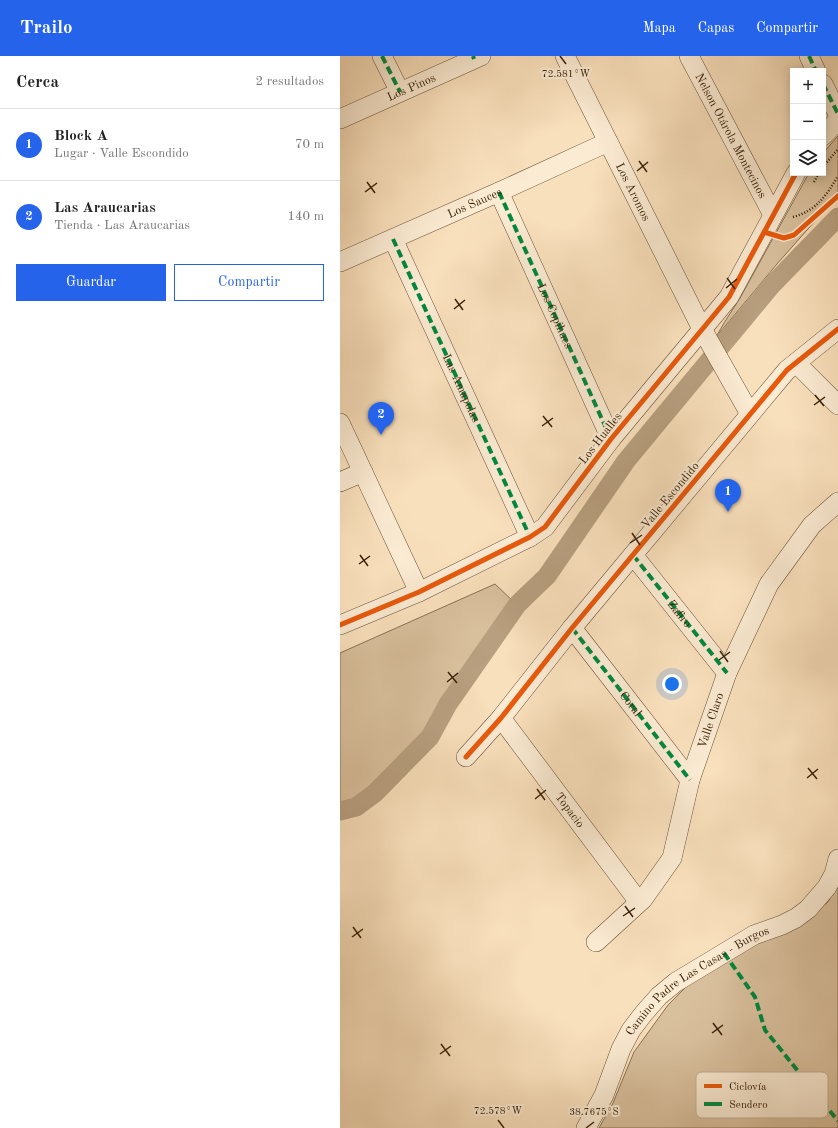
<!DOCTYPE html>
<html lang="es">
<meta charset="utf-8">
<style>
:root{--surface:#fff;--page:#f6f6f6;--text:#222;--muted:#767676;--line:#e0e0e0;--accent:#2563eb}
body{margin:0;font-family:"Old Standard TT",serif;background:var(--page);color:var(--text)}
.controls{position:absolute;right:12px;top:12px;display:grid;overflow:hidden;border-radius:0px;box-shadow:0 2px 10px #0003}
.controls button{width:36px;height:36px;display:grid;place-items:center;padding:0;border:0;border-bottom:1px solid var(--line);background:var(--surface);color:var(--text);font:20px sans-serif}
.you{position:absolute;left:332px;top:628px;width:14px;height:14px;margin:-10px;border:3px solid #fff;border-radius:50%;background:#1a73e8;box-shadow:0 0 0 6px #1a73e833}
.badge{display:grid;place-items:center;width:26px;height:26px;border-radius:50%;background:var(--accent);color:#fff;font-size:13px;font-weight:700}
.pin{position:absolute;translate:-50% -33px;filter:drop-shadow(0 1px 2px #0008)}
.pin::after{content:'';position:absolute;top:21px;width:14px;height:12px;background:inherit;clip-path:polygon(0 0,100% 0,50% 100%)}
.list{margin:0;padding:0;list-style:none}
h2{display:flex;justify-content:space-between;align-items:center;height:52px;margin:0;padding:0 16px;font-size:17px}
h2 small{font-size:13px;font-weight:400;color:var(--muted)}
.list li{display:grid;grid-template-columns:26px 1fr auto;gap:12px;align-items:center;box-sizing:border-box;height:72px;padding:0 16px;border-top:1px solid var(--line)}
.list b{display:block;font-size:15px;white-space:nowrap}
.list p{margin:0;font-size:13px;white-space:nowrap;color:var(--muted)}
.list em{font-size:13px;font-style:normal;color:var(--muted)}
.actions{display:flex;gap:8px;padding:12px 16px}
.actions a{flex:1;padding:9px 0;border:1px solid var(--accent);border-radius:0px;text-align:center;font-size:14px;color:var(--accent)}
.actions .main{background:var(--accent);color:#fff}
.icon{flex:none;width:22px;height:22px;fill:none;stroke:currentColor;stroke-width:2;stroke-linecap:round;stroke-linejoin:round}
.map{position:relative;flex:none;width:498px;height:1072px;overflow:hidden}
header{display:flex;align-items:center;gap:24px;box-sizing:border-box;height:56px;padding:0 20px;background:var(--accent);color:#fff}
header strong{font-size:19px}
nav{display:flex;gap:22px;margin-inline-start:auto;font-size:14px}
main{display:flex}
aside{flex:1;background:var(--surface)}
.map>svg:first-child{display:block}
.green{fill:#d9c09d;stroke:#8a7152}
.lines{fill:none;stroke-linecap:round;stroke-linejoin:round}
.canal{stroke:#b89f7f;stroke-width:19}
.street-casing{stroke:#6a5235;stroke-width:20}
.path{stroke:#3a2208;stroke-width:2.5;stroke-dasharray:1 2;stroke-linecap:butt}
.street{stroke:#fbebd3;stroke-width:19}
.quiet{stroke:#00873e;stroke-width:4;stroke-dasharray:8 4;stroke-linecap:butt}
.cycleway-casing{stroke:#fbebd3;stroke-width:8}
.cycleway{stroke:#e8590c;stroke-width:5}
.ticks{fill:none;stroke:#3a2208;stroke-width:1.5}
.labels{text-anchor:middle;stroke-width:4;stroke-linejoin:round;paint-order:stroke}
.street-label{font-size:12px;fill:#3a2208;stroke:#fbebd3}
.key{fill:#fbebd3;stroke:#c1af96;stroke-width:1}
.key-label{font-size:11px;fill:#3a2208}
.ticks-label{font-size:10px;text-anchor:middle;fill:#3a2208;stroke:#fbebd3;stroke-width:4;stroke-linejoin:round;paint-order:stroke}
</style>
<header>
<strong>Trailo</strong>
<nav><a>Mapa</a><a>Capas</a><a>Compartir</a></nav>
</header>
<main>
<aside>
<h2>Cerca<small>2 resultados</small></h2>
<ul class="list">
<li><span class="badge">1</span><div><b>Block A</b><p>Lugar · Valle Escondido</p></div><em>70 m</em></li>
<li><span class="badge">2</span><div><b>Las Araucarias</b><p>Tienda · Las Araucarias</p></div><em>140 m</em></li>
</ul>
<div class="actions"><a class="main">Guardar</a><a>Compartir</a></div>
</aside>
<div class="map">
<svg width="498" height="1072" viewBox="0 0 498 1072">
<rect width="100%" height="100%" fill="#f9e0bc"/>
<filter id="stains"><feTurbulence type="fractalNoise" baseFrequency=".005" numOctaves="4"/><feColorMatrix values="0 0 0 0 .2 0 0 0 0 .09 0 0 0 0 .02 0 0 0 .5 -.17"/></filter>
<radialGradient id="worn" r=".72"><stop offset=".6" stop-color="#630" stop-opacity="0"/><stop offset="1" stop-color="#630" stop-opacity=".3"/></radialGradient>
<path class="green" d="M498 80V139L437 208 376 281 384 267 400 242 469 117H483V97Z
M155 528 177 549 108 648 90 681 35 737 16 751 0 755V597Z
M498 828V1072H259L273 1047 294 996 328 949 347 930 418 887 453 874 488 846Z"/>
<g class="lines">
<path class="canal" d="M0 755 16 751 35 737 90 681 108 648 177 549 182 544 207 520 286 405 431 230 498 161"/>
<defs>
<g id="street">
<path d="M42 0 60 36"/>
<path id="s1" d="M225 0 362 273 410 358"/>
<path id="s2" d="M349 0 433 159"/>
<path d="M469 0 476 15"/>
<path d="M483 28 498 58"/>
<path id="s3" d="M0 63 141 0"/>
<path d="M483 80 498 64"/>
<path d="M159 136 271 383"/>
<path d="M53 183 190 481"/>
<path id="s4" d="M0 206 159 136 268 86"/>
<path d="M456 307 498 349"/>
<path d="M0 367 79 536"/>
<path d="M0 426 23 416"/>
<path d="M293 499 387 617"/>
<path d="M0 569 79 536 190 481 205 471 271 383 389 241 456 117"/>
<path d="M232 572 350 724"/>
<path id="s5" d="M161 662 299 846"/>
<path d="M126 701 161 662 232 572 447 314 498 273"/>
<path id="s6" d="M256 886 303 843 332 802 350 724 387 617 429 528 472 469 498 446"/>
<path id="s7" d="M246 1072 264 1039 281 993 291 974 304 957 319 940 336 926 414 879 442 869 456 862 468 853 487 831 494 818 498 803"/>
</g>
</defs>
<use href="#street" class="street-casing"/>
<path class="path" d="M483 111 498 93
M474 126 479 117
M453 161C476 155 486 140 498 120"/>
<use href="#street" class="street"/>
<g class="quiet">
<path d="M42 0 60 36"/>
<path d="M133 0 134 3"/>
<path d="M469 0 476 15"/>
<path d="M483 28 498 58"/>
<path id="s8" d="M159 136 271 383"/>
<path id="s9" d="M53 183 190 481"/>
<path id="s10" d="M293 499 387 617"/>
<path id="s11" d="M232 572 350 724"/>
<path d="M384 897 415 941 425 974 498 1065"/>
</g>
<defs>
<path id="cycleway" d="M424 176 444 182 454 179 498 140
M0 569 79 536 190 481 205 471 271 383 389 241 456 117
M126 701 161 662 232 572 447 314 498 273"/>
</defs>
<use href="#cycleway" class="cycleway-casing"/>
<use href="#cycleway" class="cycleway"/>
</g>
<path class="ticks" d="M220 0 226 8M299 105 307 116M297 115 308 106M27 126 35 137M25 136 37 127M387 222 395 233M386 232 397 223M115 243 123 254M114 253 125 244M475 339 484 350M474 349 485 341M203 360 212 371M202 370 213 362M292 477 300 489M290 487 302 479M20 499 28 510M19 508 30 500M380 595 388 606M379 604 390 596M108 616 117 627M107 626 118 617M468 712 477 723M467 722 478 713M197 733 205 744M195 743 206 734M285 850 293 861M283 860 295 852M13 871 21 882M12 881 23 873M373 967 382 979M372 977 383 969M101 988 110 1000M100 998 111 990M158 1064 164 1072M246 1072 254 1066"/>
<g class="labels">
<g class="street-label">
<text dy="4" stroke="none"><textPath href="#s3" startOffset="78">Los Pinos</textPath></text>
<text dy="4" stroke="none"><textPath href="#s2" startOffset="90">Nelson Otárola Montecinos</textPath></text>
<text dy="4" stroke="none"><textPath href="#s1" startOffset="152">Los Aromos</textPath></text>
<text dy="4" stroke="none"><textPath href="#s4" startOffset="147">Los Sauces</textPath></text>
<text dy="4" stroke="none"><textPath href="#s8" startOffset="136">Los Copihues</textPath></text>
<text dy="4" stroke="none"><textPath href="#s9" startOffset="164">Las Amapolas</textPath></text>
<text transform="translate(260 382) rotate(-52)" y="4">Los Hualles</text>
<text transform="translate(330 439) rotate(-50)" y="4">Valle Escondido</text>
<text dy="4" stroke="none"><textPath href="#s10" startOffset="75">Zafiro</textPath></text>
<text dy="4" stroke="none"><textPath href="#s11" startOffset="96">Coral</textPath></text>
<text dy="4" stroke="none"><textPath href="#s6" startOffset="257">Valle Claro</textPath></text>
<text dy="4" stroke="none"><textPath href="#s5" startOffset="115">Topacio</textPath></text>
<text dy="4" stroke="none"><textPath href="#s7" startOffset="192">Camino Padre Las Casas - Burgos</textPath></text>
</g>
</g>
<rect x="356" y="1016" width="132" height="46" rx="6" class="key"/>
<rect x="364" y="1028" width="18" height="4" fill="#e8590c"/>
<rect x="364" y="1046" width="18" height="4" fill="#00873e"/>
<g class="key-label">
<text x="389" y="1034">Ciclovía</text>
<text x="389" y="1052">Sendero</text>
</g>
<g class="ticks-label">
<text x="226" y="21">72.581°W</text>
<text x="158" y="1058">72.578°W</text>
<text x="254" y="1059">38.7675°S</text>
</g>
<rect width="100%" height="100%" filter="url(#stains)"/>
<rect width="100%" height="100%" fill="url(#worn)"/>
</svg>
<div class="controls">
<button>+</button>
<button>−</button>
<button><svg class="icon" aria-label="layers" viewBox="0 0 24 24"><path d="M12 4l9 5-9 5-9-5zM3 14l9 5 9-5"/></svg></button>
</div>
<div class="you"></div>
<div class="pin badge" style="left:388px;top:456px">1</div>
<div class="pin badge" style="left:41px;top:379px">2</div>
</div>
</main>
